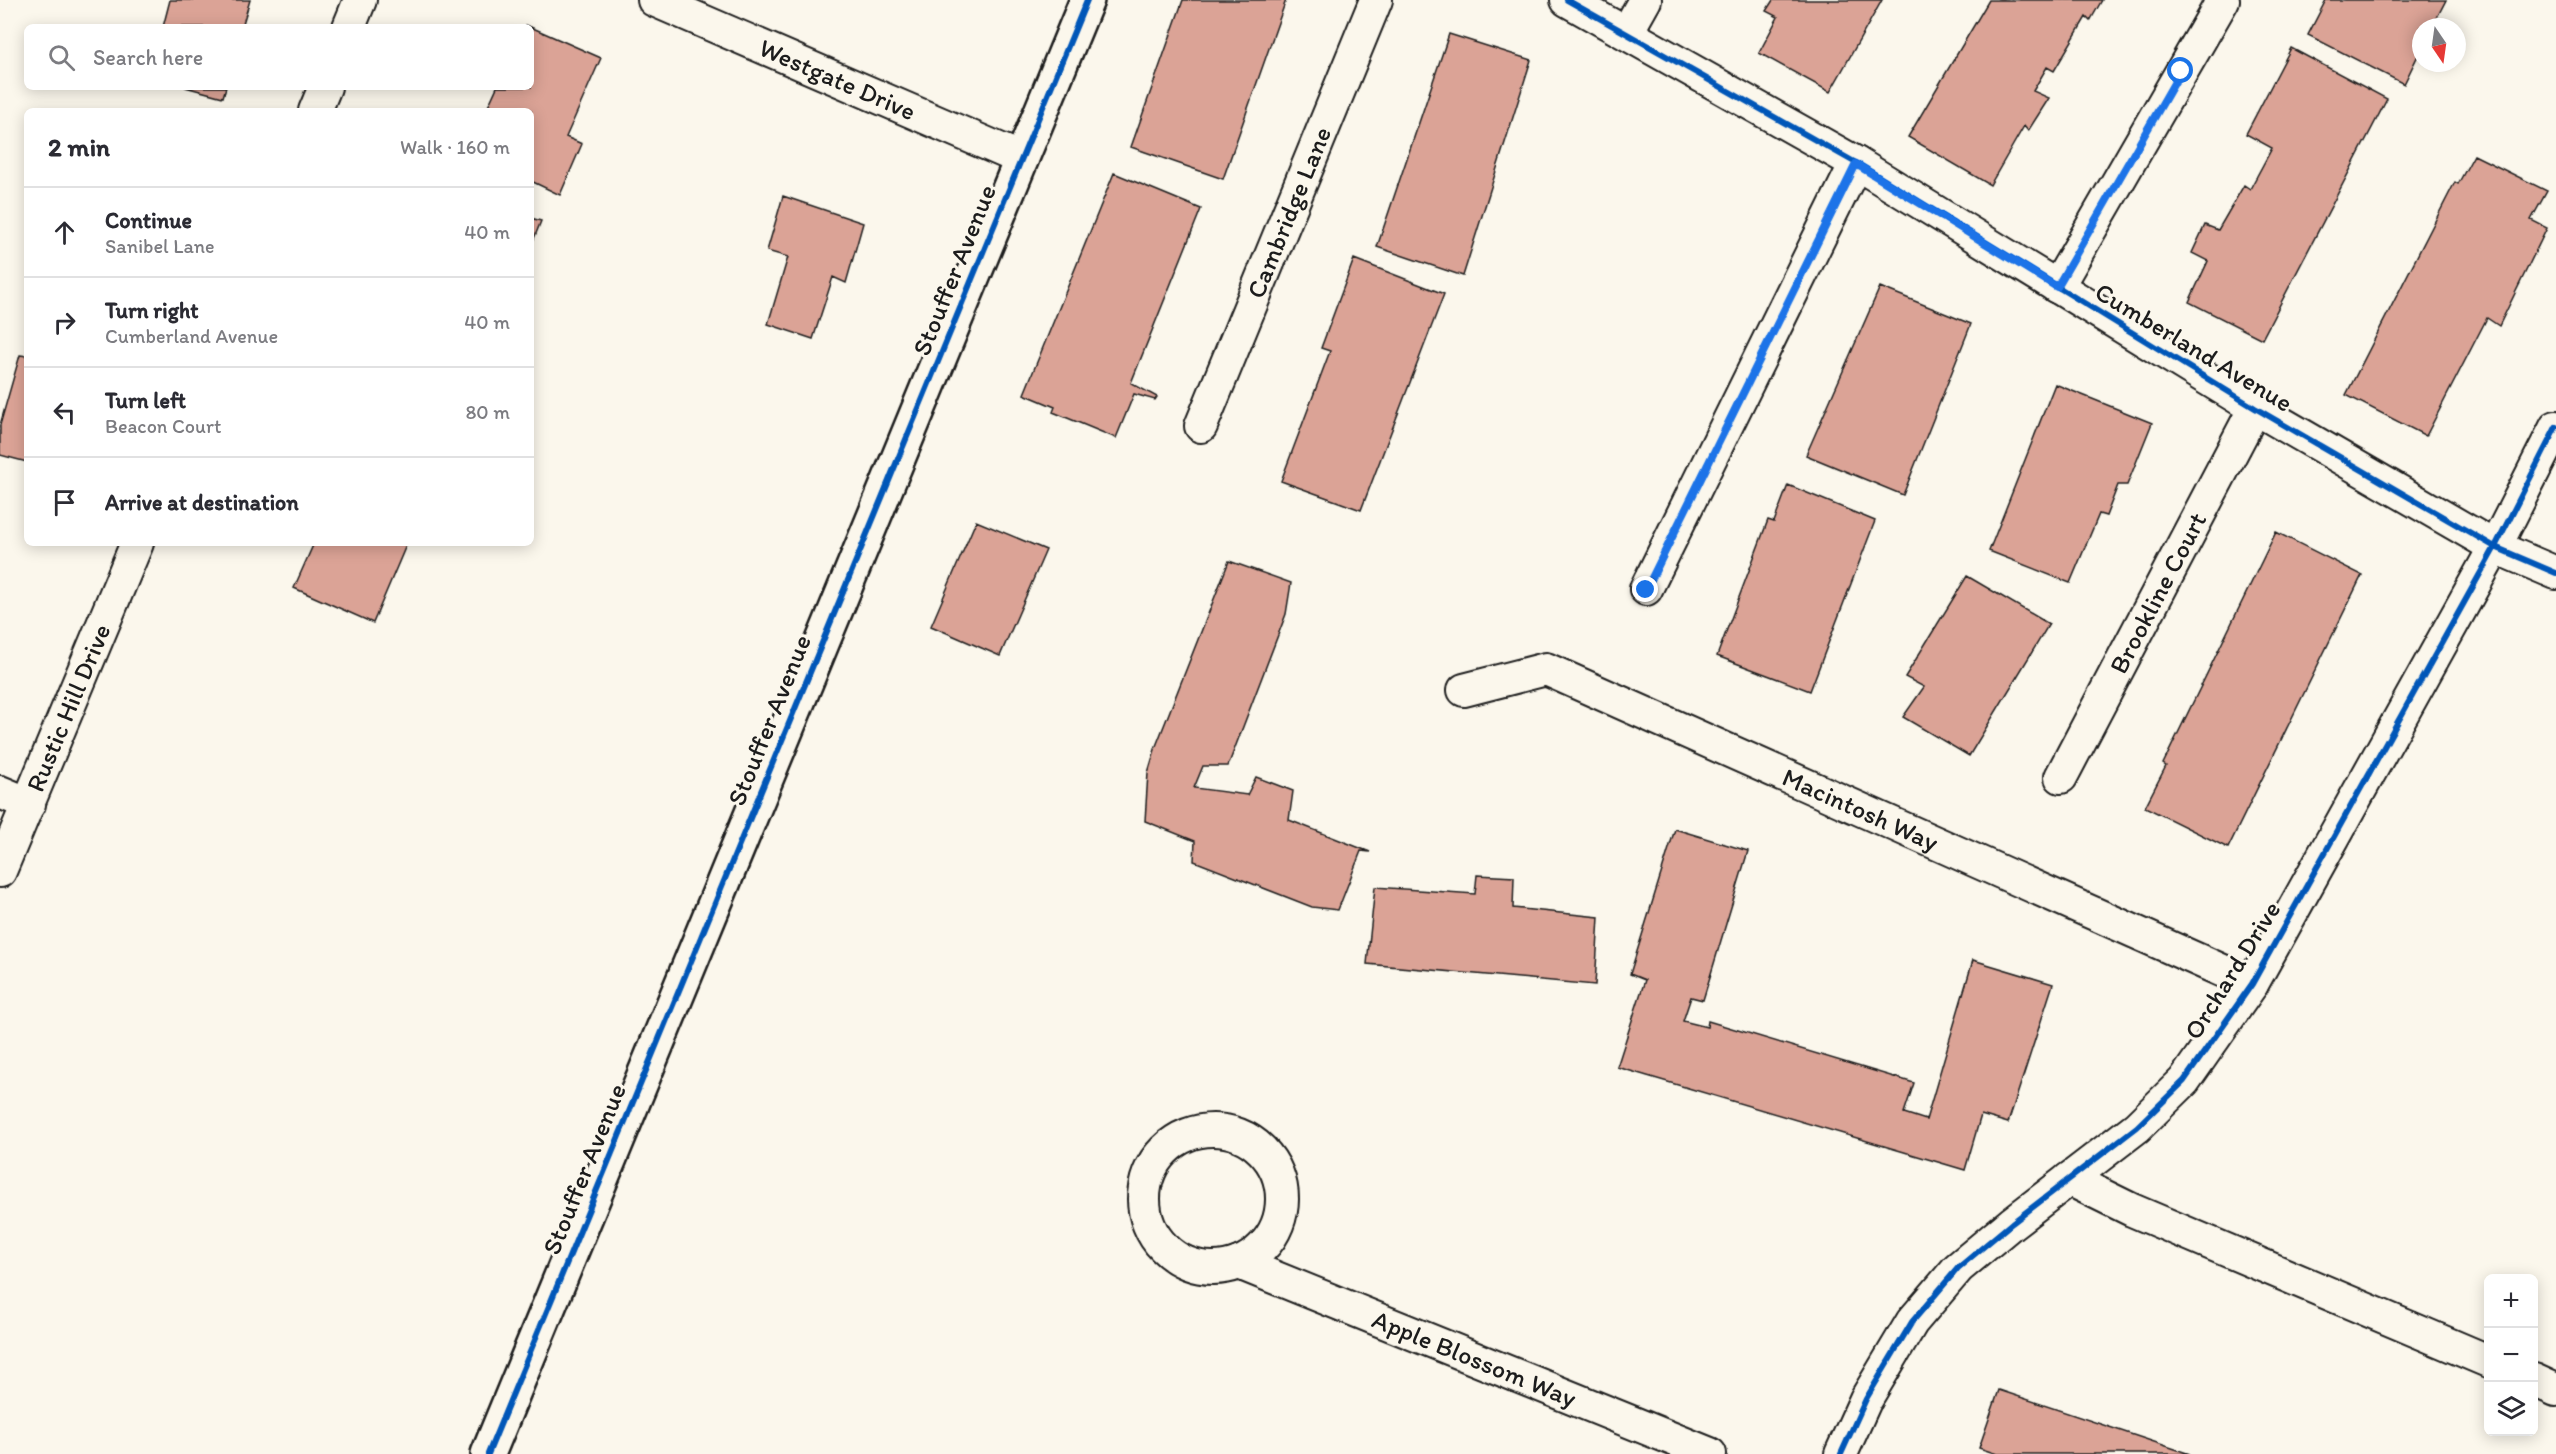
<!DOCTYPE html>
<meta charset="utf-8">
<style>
:root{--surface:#fff;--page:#f2f2f3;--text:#2b2b33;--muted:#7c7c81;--line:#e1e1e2}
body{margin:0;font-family:Itim,sans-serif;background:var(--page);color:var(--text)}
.controls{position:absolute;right:18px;bottom:18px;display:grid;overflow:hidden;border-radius:9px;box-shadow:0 3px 15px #0003}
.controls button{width:54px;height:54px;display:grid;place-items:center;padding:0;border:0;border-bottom:2px solid var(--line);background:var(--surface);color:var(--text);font:30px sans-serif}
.compass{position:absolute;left:2412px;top:18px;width:54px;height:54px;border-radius:50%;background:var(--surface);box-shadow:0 3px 15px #0003;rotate:167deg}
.stop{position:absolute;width:18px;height:18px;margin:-14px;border:4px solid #1a73e8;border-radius:50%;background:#fff}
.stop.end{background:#1a73e8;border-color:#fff;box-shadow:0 2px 6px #0008}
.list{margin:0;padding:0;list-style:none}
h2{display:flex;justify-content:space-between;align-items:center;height:78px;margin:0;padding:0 24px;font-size:26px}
h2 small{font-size:20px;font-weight:400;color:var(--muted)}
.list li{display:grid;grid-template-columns:39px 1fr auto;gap:18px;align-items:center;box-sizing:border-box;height:90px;padding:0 24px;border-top:2px solid var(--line)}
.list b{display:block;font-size:22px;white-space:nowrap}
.list p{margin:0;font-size:20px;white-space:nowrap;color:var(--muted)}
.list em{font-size:20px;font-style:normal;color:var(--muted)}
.icon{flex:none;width:33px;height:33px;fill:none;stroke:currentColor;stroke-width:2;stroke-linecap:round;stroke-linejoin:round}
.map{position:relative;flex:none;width:2556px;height:1454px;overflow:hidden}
.search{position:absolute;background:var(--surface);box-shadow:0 3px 15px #0003;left:24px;top:24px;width:510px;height:66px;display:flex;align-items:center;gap:15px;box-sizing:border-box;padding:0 21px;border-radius:9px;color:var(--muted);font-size:22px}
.panel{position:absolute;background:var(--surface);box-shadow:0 3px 15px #0003;left:24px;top:108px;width:510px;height:438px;border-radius:9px}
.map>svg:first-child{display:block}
.building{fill:#dba396;stroke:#1c1c1c;stroke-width:1.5}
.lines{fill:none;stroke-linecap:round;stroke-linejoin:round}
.minor-casing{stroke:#1c1c1c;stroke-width:36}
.tertiary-casing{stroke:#1c1c1c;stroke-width:38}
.minor{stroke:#fbf7ec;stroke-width:32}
.tertiary{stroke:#fbf7ec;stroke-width:33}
.cycleway-casing{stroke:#fbf7ec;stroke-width:10}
.cycleway{stroke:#0057b8;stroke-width:6}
.route{stroke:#1a73e8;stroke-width:8}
.labels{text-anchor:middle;stroke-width:6;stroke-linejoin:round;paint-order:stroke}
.street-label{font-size:26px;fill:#1c1c1c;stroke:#fbf7ec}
</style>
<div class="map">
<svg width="2556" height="1454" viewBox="0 0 2556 1454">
<rect width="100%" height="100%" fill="#fbf7ec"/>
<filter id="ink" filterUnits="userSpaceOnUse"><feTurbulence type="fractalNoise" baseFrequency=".0167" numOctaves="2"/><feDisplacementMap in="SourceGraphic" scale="12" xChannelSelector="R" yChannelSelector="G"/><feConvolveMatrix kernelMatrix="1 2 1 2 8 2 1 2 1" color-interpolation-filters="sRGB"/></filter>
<g filter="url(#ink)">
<path class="building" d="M170 0H250L242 27H163Z
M1183 0H1286L1223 179 1131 147Z
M1773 0H1882L1830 92 1759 53 1778 17 1766 11Z
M1989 0H2102L2090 21 2086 17 2054 71 2047 67 2033 91 2049 98 2028 131 2024 126 1990 185 1908 137Z
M2326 0H2446L2432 27H2421V49L2404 84 2308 35Z
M526 25 601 58 566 137 582 144 560 195 531 181V111H486L497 87H531V27H525Z
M1449 34 1531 60 1463 276 1377 247Z
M2291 48 2387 99 2262 339 2189 302 2208 261 2192 253 2205 225 2218 230 2244 185 2250 189 2272 148 2246 134Z
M185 87H226L223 97Z
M2474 155 2547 191 2531 220 2547 228 2499 326 2487 318 2426 436 2346 395 2455 182 2458 184Z
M1114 173 1201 209 1131 383 1157 397 1155 400 1134 394 1116 438 1053 412 1055 407 1024 394Z
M783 196 863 223 846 283 833 277 813 339 768 324 788 257 767 251Z
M531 218 541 221 531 246Z
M1354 259 1444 294 1361 510 1281 481 1330 351 1321 348Z
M1880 287 1971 324 1903 495 1806 455Z
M20 355 27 356V462L0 455V425Z
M2055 384 2152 423 2127 485H2118L2106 516 2099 514 2070 583 1989 551Z
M1788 485 1875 521 1810 691 1717 656 1768 520 1774 522Z
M976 521 1046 550 1000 656 931 626Z
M2276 532 2362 575 2228 848 2145 807 2166 766 2163 764Z
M314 543H407L373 623 294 588Z
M1229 561 1291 583 1286 614 1228 766H1203L1194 788 1247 795 1256 777 1293 791 1289 820 1370 852 1361 851 1338 910 1312 907 1194 861 1195 841 1145 821 1148 773 1156 746Z
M1967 576 2049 624 1969 756 1903 717 1924 687 1905 677Z
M1675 829 1748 851 1703 1000 1691 997 1683 1021 1707 1027 1708 1021 1914 1083 1904 1113 1926 1120 1973 960 2053 984 2008 1123 1981 1115 1965 1170 1617 1067 1645 980 1630 974Z
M1477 875 1514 877 1513 908 1599 917 1595 985 1367 964 1375 887 1475 894Z
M1999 1390 2190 1454H1997L1979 1448Z"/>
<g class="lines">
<defs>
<g id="minor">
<path id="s1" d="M654 0 1022 159"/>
<path d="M1567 0 1856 163 2255 408 2495 547 2556 573"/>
<path d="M349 27 360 0"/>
<path d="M1627 32 1645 0"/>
<path d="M315 111 325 87"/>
<path d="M2057 287 2223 0"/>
<path id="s2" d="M1201 426 1376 0"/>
<path d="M1646 589 1856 163"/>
<path id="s3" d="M1464 690 1546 669 2252 984"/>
<path id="s4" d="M2061 777 2255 408"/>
<path d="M0 792 29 804"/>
<path id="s5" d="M0 871 137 543"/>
<circle cx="1213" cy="1199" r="69"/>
<path d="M2069 1179 2132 1210 2488 1361"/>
<path id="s6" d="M1239 1263 1710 1454"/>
<path d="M2534 1380 2556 1390"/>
<path d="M1841 1454 1866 1399 1912 1322 1958 1268 2012 1223 2137 1127 2184 1081 2252 984 2495 547 2556 427"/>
</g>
<path id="tertiary" d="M488 1454 1087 0"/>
</defs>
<use href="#minor" class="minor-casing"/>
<use href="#tertiary" class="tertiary-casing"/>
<use href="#minor" class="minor"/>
<use href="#tertiary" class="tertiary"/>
<defs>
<path id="cycleway" d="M1567 0 1856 163 2255 408 2495 547 2556 573
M488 1454 1087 0
M1841 1454 1866 1399 1912 1322 1958 1268 2012 1223 2137 1127 2184 1081 2252 984 2495 547 2556 427"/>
</defs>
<use href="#cycleway" class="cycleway-casing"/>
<use href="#cycleway" class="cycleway"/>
</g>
</g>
<g class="lines" filter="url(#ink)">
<path class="route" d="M1646 590 1856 164 2057 287 2181 71"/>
</g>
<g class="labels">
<g class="street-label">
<text dy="9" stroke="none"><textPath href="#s1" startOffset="200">Westgate Drive</textPath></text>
<text dy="9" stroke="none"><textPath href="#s2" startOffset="231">Cambridge Lane</textPath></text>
<text transform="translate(954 270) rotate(-68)" y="9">Stouffer Avenue</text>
<text transform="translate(2194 347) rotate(31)" y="9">Cumberland Avenue</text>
<text dy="9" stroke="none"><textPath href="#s4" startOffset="208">Brookline Court</textPath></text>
<text dy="9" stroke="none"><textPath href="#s5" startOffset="177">Rustic Hill Drive</textPath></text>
<text transform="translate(769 720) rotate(-68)" y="9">Stouffer Avenue</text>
<text dy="9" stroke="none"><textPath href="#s3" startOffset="429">Macintosh Way</textPath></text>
<text transform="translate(2232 970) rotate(-58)" y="9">Orchard Drive</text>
<text transform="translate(584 1169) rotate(-68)" y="9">Stouffer Avenue</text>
<text dy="9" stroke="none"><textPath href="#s6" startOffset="254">Apple Blossom Way</textPath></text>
</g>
</g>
</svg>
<div class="controls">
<button>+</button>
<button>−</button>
<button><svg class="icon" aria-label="layers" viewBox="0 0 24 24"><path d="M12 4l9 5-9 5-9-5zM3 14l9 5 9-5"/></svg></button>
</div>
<svg class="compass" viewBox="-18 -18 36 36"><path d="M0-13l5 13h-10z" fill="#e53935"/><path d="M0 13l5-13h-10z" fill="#7c7c81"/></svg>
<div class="stop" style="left:2181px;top:71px"></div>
<div class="stop end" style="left:1646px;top:590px"></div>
<div class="search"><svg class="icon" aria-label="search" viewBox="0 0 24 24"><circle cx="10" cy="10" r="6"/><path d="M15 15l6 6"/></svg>Search here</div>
<section class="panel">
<h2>2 min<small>Walk · 160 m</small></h2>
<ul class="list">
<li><svg class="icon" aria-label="ahead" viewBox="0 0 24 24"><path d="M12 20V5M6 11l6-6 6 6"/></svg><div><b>Continue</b><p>Sanibel Lane</p></div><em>40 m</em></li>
<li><svg class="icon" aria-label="right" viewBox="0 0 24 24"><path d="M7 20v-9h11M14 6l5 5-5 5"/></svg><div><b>Turn right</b><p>Cumberland Avenue</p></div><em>40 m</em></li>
<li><svg class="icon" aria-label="left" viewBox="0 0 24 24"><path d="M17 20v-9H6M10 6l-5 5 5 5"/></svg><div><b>Turn left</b><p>Beacon Court</p></div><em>80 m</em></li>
<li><svg class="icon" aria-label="arrive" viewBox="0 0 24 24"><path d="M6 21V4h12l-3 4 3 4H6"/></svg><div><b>Arrive at destination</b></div></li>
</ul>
</section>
</div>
